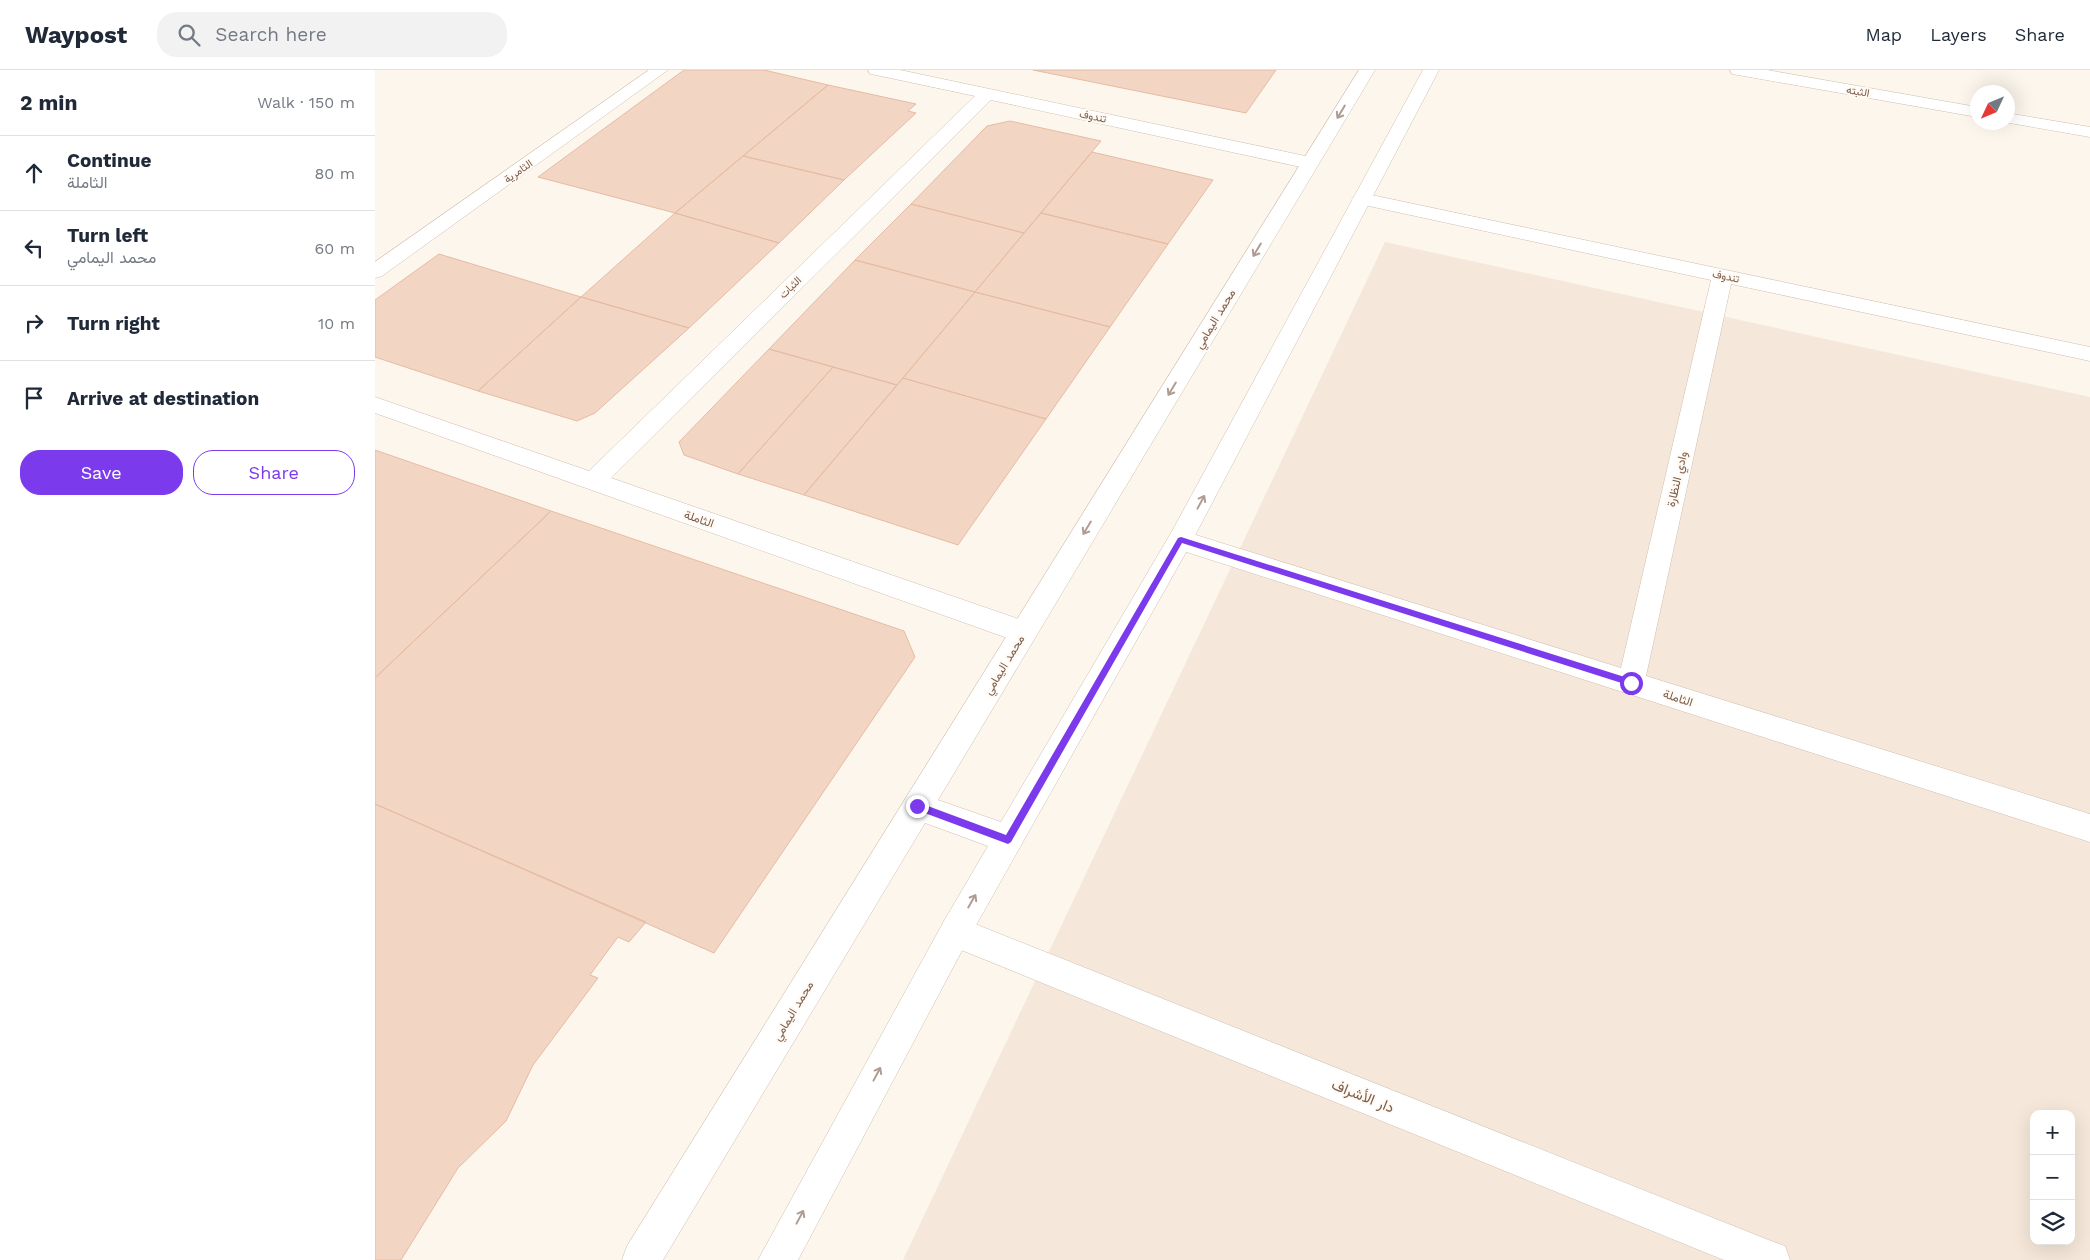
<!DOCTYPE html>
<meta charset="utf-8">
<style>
:root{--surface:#fff;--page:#f2f2f3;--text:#1f2937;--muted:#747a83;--line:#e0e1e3;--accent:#7c3aed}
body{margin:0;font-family:"Work Sans",Vazirmatn,sans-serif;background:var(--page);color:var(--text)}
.controls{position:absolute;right:15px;bottom:15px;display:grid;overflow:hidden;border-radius:10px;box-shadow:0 5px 20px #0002}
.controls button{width:45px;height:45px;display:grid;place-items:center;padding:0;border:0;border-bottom:1px solid var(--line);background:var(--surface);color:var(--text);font:25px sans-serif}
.compass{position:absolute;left:1595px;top:15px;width:45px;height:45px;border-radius:50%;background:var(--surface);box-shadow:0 5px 20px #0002;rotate:226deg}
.stop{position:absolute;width:15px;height:15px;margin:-11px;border:4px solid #7c3aed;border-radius:50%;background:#fff}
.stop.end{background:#7c3aed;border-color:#fff;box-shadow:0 1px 5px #0008}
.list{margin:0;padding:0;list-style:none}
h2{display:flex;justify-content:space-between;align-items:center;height:65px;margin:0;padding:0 20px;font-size:21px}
h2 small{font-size:16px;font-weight:400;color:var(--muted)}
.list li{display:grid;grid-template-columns:32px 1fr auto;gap:15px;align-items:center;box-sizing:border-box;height:75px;padding:0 20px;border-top:1px solid var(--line)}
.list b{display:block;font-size:19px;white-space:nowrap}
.list p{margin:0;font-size:16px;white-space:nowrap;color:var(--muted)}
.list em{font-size:16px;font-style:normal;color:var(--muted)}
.actions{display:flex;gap:10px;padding:15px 20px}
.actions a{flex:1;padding:11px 0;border:1px solid var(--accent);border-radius:20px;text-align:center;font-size:18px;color:var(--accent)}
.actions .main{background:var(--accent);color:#fff}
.icon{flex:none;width:28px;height:28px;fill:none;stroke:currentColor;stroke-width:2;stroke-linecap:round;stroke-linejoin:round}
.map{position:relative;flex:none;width:1715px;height:1190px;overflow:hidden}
header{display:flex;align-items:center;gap:30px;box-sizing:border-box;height:70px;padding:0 25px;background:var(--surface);border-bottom:1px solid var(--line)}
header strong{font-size:24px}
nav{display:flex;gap:28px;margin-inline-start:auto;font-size:18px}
.search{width:350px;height:45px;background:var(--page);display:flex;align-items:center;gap:12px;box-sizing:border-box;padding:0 18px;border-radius:20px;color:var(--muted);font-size:19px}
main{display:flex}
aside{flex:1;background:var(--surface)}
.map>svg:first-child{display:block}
.residential{fill:#f5e8da;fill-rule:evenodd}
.building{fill:#f3d5c3;stroke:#e6bba3}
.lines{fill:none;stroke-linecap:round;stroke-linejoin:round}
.minor-casing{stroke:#d1beb0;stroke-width:1}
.tertiary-casing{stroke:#d1beb0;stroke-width:1}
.minor{fill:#fff;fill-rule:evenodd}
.tertiary{fill:#fff;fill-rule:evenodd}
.oneway{stroke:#af9d94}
.route{fill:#7c3aed}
.labels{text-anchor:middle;stroke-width:4;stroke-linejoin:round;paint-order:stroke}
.far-street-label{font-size:11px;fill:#7a5c4d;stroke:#fffaf3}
.street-label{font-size:12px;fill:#7a5c4d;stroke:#fffaf3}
.near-street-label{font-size:15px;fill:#7a5c4d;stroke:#fffaf3}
</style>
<header>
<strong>Waypost</strong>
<div class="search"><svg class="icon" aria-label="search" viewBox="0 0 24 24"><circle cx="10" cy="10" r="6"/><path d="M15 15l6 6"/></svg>Search here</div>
<nav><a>Map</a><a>Layers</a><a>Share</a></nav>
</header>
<main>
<aside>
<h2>2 min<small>Walk · 150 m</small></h2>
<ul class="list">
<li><svg class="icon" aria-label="ahead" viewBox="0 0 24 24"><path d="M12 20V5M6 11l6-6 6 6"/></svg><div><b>Continue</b><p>الثاملة</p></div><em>80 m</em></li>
<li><svg class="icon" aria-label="left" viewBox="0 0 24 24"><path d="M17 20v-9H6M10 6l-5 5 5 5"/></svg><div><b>Turn left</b><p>محمد اليمامي</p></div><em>60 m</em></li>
<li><svg class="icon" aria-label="right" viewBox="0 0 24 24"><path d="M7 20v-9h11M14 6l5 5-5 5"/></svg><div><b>Turn right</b></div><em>10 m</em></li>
<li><svg class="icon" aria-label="arrive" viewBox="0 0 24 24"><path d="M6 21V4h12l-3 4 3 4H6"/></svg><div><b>Arrive at destination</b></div></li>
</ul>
<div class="actions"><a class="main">Save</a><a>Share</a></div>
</aside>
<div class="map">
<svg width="1715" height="1190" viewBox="0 0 1715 1190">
<rect width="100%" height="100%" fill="#fdf6ec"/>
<path class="residential" d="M1010 172 1715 327V1190H528ZM1659 1044H1696V1171H1659Z"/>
<path class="building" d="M309 0H389L453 15 300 143 163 107Z
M658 0H901L871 43Z
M453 15 541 34 533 41 541 43 469 110 368 86Z
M635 51 726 71 649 163 536 134 612 56Z
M717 82 838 110 793 174 666 143Z
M368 86 469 110 404 173 300 143Z
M536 134 649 163 600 222 480 190Z
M300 143 404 173 314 258 206 227Z
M666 143 793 174 735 257 600 222Z
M64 184 206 227 103 321 0 287V230Z
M480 190 600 222 522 315 394 279Z
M600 222 735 257 671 349 528 308Z
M206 227 314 258 220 343 202 351 103 321Z
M394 279 458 297 363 404 309 385 304 372Z
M458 297 522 315 429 425 363 404Z
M528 308 671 349 583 475 429 425Z
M0 380 176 441 0 608Z
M176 441 529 561 540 587 339 883 0 734V608Z
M0 734 271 852 254 872 243 867 215 905 223 908 158 995 131 1051 83 1098 26 1190H0Z"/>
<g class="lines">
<defs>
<path id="minor" d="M274 0H293L7 206 0 208V192Z
M493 0H525L935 87 942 89 944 93 942 97 935 99 616 30 236 408 658 554 661 562 658 570 648 573 638 570 0 343V327L214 401 600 26 501 5 495 4Z
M1355 0H1392L1602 37V47L1363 5 1357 4Z
M1632 43 1715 57V67L1629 52H1632Z
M987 123 1715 277V291L1356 214 1271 606 1715 744V772L796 477 792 470 796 463 805 460 1246 598 1336 210 980 133 977 129 980 125Z
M580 846 1396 1171 1410 1176 1415 1190H1349L569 873 564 862 569 851Z"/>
<path id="tertiary" d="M984 0H1000L563 730 626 752 796 463 1048 0H1064L814 477 591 873 423 1190H383L569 851 613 776 550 753 288 1190H247L252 1176Z"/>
</defs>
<use href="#minor" class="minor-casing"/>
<use href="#tertiary" class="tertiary-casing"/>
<use href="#minor" class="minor"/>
<use href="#tertiary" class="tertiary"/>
</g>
<defs><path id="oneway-shaft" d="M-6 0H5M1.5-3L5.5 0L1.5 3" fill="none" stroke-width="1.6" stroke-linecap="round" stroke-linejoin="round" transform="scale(1.25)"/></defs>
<g class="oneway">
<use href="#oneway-shaft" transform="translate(966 42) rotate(121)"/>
<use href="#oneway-shaft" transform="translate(882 180) rotate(121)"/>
<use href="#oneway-shaft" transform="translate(797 319) rotate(121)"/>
<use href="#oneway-shaft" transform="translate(826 432) rotate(-62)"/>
<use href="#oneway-shaft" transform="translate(712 458) rotate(121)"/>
<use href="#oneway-shaft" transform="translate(597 831) rotate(-60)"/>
<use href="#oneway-shaft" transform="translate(502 1004) rotate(-62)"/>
<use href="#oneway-shaft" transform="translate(425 1147) rotate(-62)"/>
</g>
<path class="route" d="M806 467 1256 609 1260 613 1256 616 807 473 636 772 633 774 539 739 538 736 542 732 631 765 803 468Z"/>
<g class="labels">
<g class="far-street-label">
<text transform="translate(1483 21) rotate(10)" y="4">الثبته</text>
<text transform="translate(718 46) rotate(12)" y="4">تندوف</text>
<text transform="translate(143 101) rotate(-35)" y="4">الثامرية</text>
<text transform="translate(1351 206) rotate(12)" y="4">تندوف</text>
<text transform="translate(415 217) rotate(-44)" y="4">الثبات</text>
</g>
<g class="street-label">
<text transform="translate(840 249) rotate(-59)" y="4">محمد اليمامي</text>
<text transform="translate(1302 409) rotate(-77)" y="4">وادي النظارة</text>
<text transform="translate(324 449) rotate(19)" y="4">الثاملة</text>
<text transform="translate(629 595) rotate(-59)" y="4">محمد اليمامي</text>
<text transform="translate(1303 628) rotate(18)" y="4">الثاملة</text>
<text transform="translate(418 941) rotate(-59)" y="4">محمد اليمامي</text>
</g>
<g class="near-street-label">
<text transform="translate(988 1026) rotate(22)" y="5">دار الأشراف</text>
</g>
</g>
</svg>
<div class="controls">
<button>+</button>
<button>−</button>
<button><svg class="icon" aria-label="layers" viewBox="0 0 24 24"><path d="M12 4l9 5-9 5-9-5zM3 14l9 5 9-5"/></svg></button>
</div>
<svg class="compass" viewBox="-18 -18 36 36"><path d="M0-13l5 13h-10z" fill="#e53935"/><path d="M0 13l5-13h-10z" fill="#747a83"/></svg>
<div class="stop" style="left:1256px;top:613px"></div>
<div class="stop end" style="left:542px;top:736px"></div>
</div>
</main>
